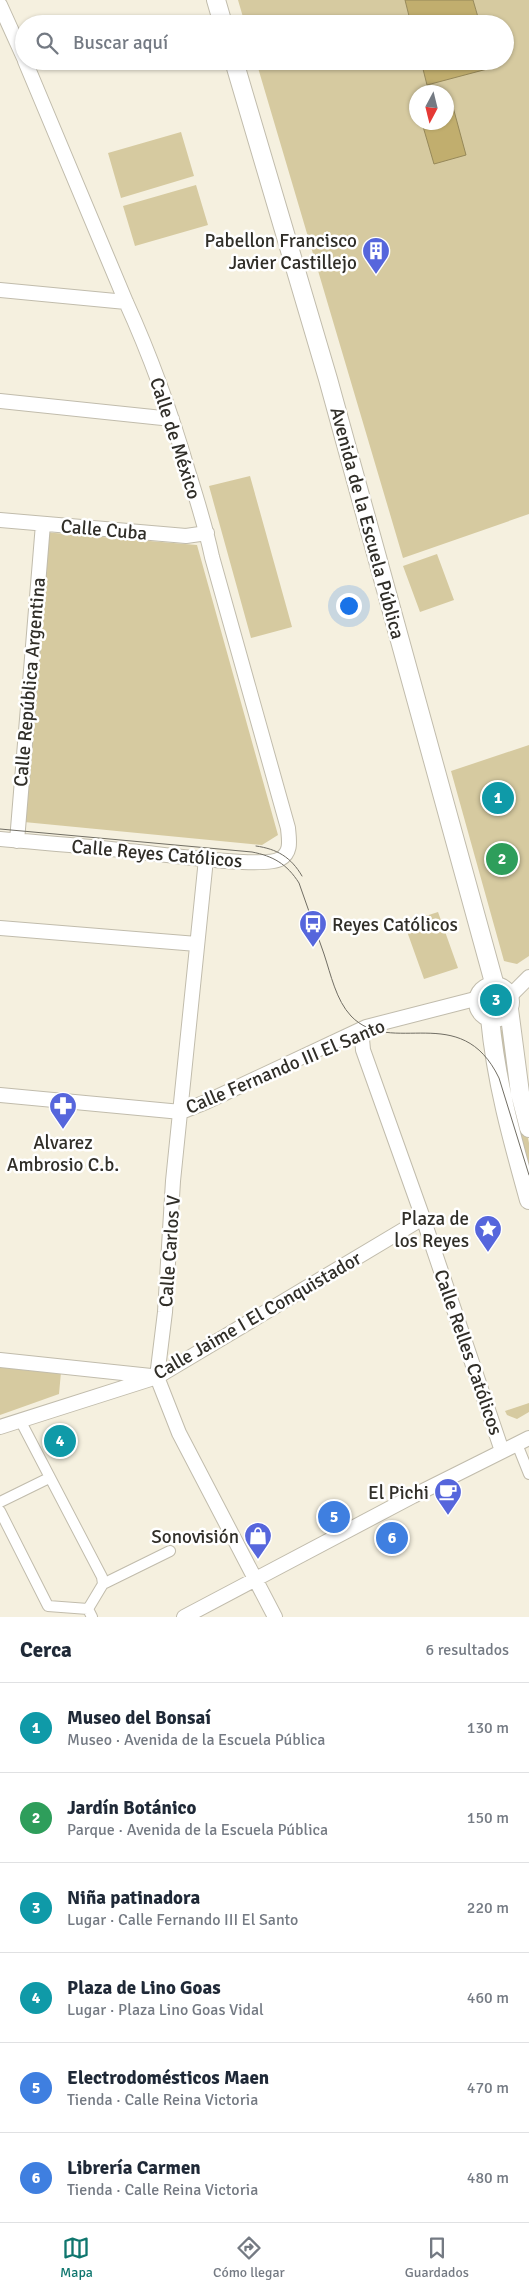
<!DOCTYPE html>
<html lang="es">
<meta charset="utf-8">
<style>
:root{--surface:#fff;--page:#f6f6f7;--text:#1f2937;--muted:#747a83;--line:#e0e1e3;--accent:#0f766e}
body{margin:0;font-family:Signika,sans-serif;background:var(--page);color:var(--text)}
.compass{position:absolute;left:409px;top:85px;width:45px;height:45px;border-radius:50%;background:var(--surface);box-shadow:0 1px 4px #0004;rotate:187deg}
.you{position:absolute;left:348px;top:605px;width:18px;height:18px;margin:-12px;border:4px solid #fff;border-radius:50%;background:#1a73e8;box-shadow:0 0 0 8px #1a73e833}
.badge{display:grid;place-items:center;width:32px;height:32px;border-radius:50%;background:var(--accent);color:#fff;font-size:16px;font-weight:700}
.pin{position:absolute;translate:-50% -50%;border:2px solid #fff;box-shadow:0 1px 5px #0006}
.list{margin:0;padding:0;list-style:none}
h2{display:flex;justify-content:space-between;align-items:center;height:65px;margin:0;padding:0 20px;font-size:21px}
h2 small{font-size:16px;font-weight:400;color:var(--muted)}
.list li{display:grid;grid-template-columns:32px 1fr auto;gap:15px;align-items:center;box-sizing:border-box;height:90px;padding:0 20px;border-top:1px solid var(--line)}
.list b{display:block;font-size:19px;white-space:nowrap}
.list p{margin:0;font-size:16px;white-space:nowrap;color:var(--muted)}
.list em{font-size:16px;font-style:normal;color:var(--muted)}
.icon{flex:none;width:28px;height:28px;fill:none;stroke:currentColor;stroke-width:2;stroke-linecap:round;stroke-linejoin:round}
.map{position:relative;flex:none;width:529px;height:1617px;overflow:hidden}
.search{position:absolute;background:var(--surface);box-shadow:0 1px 4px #0004;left:15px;right:15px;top:15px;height:55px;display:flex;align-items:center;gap:12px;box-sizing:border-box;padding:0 18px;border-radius:28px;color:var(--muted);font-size:19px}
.sheet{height:605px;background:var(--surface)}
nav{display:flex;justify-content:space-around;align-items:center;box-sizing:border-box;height:70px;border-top:1px solid var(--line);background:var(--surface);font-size:14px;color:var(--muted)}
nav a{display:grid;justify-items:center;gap:2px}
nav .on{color:var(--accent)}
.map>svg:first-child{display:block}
.green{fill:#d6caa0;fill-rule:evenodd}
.water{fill:#c1ae6e;stroke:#968859}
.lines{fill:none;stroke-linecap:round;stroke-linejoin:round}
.pedestrian-casing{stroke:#c1bcac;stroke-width:12}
.minor-casing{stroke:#c1bcac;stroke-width:16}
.tertiary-casing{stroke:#c1bcac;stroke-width:20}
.pedestrian{stroke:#fff;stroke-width:10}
.minor{stroke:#fff;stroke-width:14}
.tertiary{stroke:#fff;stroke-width:18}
.tram{stroke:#716e64;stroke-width:1}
.labels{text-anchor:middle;stroke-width:5;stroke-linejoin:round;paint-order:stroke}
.poi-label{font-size:19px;fill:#302e28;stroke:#fff;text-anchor:end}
.street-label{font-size:19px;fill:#302e28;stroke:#fff}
</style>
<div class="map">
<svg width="529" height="1617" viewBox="0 0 529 1617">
<rect width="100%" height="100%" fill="#f5f0df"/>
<path class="green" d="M238 0H405L411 24H245Z
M473 0H529V514L403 558 256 61H421L427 84 491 67 490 61H505V24H480ZM416 92H446V122H416Z
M181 132 194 176 121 198 108 153Z
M196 185 208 225 135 246 123 206Z
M250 476 292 627 251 638 209 486Z
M43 532 197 545 278 835 262 845 24 822Z
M437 554 454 600 420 612 403 566Z
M529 745V956L517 964 504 961 451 771Z
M438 912 458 968 424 979 404 923Z
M499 1030H503L529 1143V1183L505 1103Z
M0 1365 61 1372 59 1394 0 1415Z
M529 1403V1412L517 1419 507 1415 505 1411Z"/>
<path class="water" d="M405 0H473L480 24H411Z
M421 61H490L491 68 427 85Z
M453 107 466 155 434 164 422 123 446 122 447 109Z"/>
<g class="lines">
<defs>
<path id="pedestrian" d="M20 1420 102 1577 103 1584 88 1609 92 1617
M517 1444 529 1474
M0 1502 49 1478
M0 1511 48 1606 88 1609
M103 1584 170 1551"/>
<path id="minor" d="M0 5 24 58
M0 290 126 302
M0 401 172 419
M0 520 186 536 207 533
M0 839C43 843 86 846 129 851 154 853 264 869 280 859 292 852 289 840 288 828L212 557C206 528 197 500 188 471 171 413 151 357 126 302L25 61
M17 841 43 524
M206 859 173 1181 165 1312 157 1377 179 1433 275 1617
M0 928 197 944
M509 997 529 977
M366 1027 362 1039 363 1050 423 1218 502 1451
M0 1095 181 1112 206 1102 366 1027 479 998
M0 1360 151 1376
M0 1427 157 1377 423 1218
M184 1617 413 1496 529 1438"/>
<path id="tertiary" d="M216 0 223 24
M234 61 328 379 495 986
M478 1002a16 16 0 1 1 32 0a16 16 0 1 1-32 0Z
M509 1009 520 1093 529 1128
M490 1018C496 1082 512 1139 529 1200"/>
</defs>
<use href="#pedestrian" class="pedestrian-casing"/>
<use href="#minor" class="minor-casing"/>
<use href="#tertiary" class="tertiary-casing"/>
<use href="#pedestrian" class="pedestrian"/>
<use href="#minor" class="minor"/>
<use href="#tertiary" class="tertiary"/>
<path class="tram" d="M0 829 252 852C273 856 287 864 299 883 307 907 316 930 324 954 331 975 336 1000 351 1016 391 1058 461 999 499 1078L529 1175
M256 846C277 849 291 857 302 876"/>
</g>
<defs>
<symbol id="building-pin" viewBox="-11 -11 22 30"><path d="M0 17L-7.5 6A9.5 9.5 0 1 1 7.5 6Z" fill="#5666dc" stroke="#fff"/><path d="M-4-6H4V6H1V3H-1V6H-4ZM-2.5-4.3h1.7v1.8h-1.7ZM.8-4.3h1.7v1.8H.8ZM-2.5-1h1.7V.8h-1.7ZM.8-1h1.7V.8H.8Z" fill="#fff"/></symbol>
<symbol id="bus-pin" viewBox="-11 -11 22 30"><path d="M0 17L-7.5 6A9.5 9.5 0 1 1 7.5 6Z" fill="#5666dc" stroke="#fff"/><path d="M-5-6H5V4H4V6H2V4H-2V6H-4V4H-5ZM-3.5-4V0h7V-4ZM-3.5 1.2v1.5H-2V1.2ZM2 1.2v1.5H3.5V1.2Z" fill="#fff"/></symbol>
<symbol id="pharmacy-pin" viewBox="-11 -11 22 30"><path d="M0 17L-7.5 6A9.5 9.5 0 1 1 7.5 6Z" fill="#5666dc" stroke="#fff"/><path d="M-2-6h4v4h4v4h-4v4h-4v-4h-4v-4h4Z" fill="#fff"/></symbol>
<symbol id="sight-pin" viewBox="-11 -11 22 30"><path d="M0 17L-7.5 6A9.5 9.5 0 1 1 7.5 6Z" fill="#5666dc" stroke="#fff"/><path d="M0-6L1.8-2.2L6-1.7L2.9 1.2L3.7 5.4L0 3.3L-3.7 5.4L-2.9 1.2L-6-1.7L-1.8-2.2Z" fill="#fff"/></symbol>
<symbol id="cafe-pin" viewBox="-11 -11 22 30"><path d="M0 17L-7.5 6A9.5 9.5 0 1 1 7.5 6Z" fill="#5666dc" stroke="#fff"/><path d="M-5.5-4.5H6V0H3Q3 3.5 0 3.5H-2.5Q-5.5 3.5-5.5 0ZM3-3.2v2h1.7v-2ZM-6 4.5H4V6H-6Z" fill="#fff"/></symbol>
<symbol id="shop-pin" viewBox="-11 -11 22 30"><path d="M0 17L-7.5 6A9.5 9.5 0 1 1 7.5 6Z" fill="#5666dc" stroke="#fff"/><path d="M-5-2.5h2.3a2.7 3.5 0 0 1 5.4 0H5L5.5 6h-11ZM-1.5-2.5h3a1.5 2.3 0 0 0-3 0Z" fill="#fff"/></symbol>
</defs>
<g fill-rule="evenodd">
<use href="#building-pin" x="360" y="235" width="32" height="43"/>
<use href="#bus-pin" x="297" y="908" width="32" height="43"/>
<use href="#pharmacy-pin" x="47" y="1090" width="32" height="43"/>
<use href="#sight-pin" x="472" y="1213" width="32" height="43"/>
<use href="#cafe-pin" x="432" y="1476" width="32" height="43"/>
<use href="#shop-pin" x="242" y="1520" width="32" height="43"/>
</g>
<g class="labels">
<g class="poi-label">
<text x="357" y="247">Pabellon Francisco<tspan x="357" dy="22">Javier Castillejo</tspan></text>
<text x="332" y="931" text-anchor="start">Reyes Católicos</text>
<text x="63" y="1149" text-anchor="middle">Alvarez<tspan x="63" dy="22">Ambrosio C.b.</tspan></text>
<text x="469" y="1225">Plaza de<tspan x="469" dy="22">los Reyes</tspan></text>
<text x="429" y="1499">El Pichi</text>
<text x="239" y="1543">Sonovisión</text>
</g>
<g class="street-label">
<text transform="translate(176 438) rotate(72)" y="7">Calle de México</text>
<text transform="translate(368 523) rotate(75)" y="7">Avenida de la Escuela Pública</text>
<text transform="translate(104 529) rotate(5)" y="7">Calle Cuba</text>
<text transform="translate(29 682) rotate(-85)" y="7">Calle República Argentina</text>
<text transform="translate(157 853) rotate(5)" y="7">Calle Reyes Católicos</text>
<text transform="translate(285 1066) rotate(-23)" y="7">Calle Fernando III El Santo</text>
<text transform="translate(169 1251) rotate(-86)" y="7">Calle Carlos V</text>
<text transform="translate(257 1315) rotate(-30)" y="7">Calle Jaime I El Conquistador</text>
<text transform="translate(469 1352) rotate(71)" y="7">Calle Relles Católicos</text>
</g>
</g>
</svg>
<svg class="compass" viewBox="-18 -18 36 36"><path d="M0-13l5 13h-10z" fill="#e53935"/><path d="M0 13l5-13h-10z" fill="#747a83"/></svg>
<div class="you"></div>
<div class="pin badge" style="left:498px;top:798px;background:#0f9aa8">1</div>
<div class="pin badge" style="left:502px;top:859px;background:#2e9e5b">2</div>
<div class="pin badge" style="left:496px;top:1000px;background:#0f9aa8">3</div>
<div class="pin badge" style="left:60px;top:1441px;background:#0f9aa8">4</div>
<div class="pin badge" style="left:334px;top:1517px;background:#3f7fe0">5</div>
<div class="pin badge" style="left:392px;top:1538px;background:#3f7fe0">6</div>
<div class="search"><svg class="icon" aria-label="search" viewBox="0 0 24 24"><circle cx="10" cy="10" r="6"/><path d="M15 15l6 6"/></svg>Buscar aquí</div>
</div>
<section class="sheet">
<h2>Cerca<small>6 resultados</small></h2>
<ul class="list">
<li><span class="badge" style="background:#0f9aa8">1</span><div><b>Museo del Bonsaí</b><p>Museo · Avenida de la Escuela Pública</p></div><em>130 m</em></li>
<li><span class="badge" style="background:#2e9e5b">2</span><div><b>Jardín Botánico</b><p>Parque · Avenida de la Escuela Pública</p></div><em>150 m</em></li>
<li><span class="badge" style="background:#0f9aa8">3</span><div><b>Niña patinadora</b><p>Lugar · Calle Fernando III El Santo</p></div><em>220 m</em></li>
<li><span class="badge" style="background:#0f9aa8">4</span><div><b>Plaza de Lino Goas</b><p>Lugar · Plaza Lino Goas Vidal</p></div><em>460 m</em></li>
<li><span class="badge" style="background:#3f7fe0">5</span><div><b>Electrodomésticos Maen</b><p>Tienda · Calle Reina Victoria</p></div><em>470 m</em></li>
<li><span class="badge" style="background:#3f7fe0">6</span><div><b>Librería Carmen</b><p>Tienda · Calle Reina Victoria</p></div><em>480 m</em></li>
</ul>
</section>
<nav>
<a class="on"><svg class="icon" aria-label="map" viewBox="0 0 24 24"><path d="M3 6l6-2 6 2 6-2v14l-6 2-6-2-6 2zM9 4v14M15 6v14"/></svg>Mapa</a>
<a><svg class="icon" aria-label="directions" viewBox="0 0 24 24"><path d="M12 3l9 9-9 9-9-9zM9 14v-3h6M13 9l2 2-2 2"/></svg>Cómo llegar</a>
<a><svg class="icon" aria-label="saved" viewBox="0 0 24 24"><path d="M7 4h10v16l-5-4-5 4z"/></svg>Guardados</a>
</nav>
